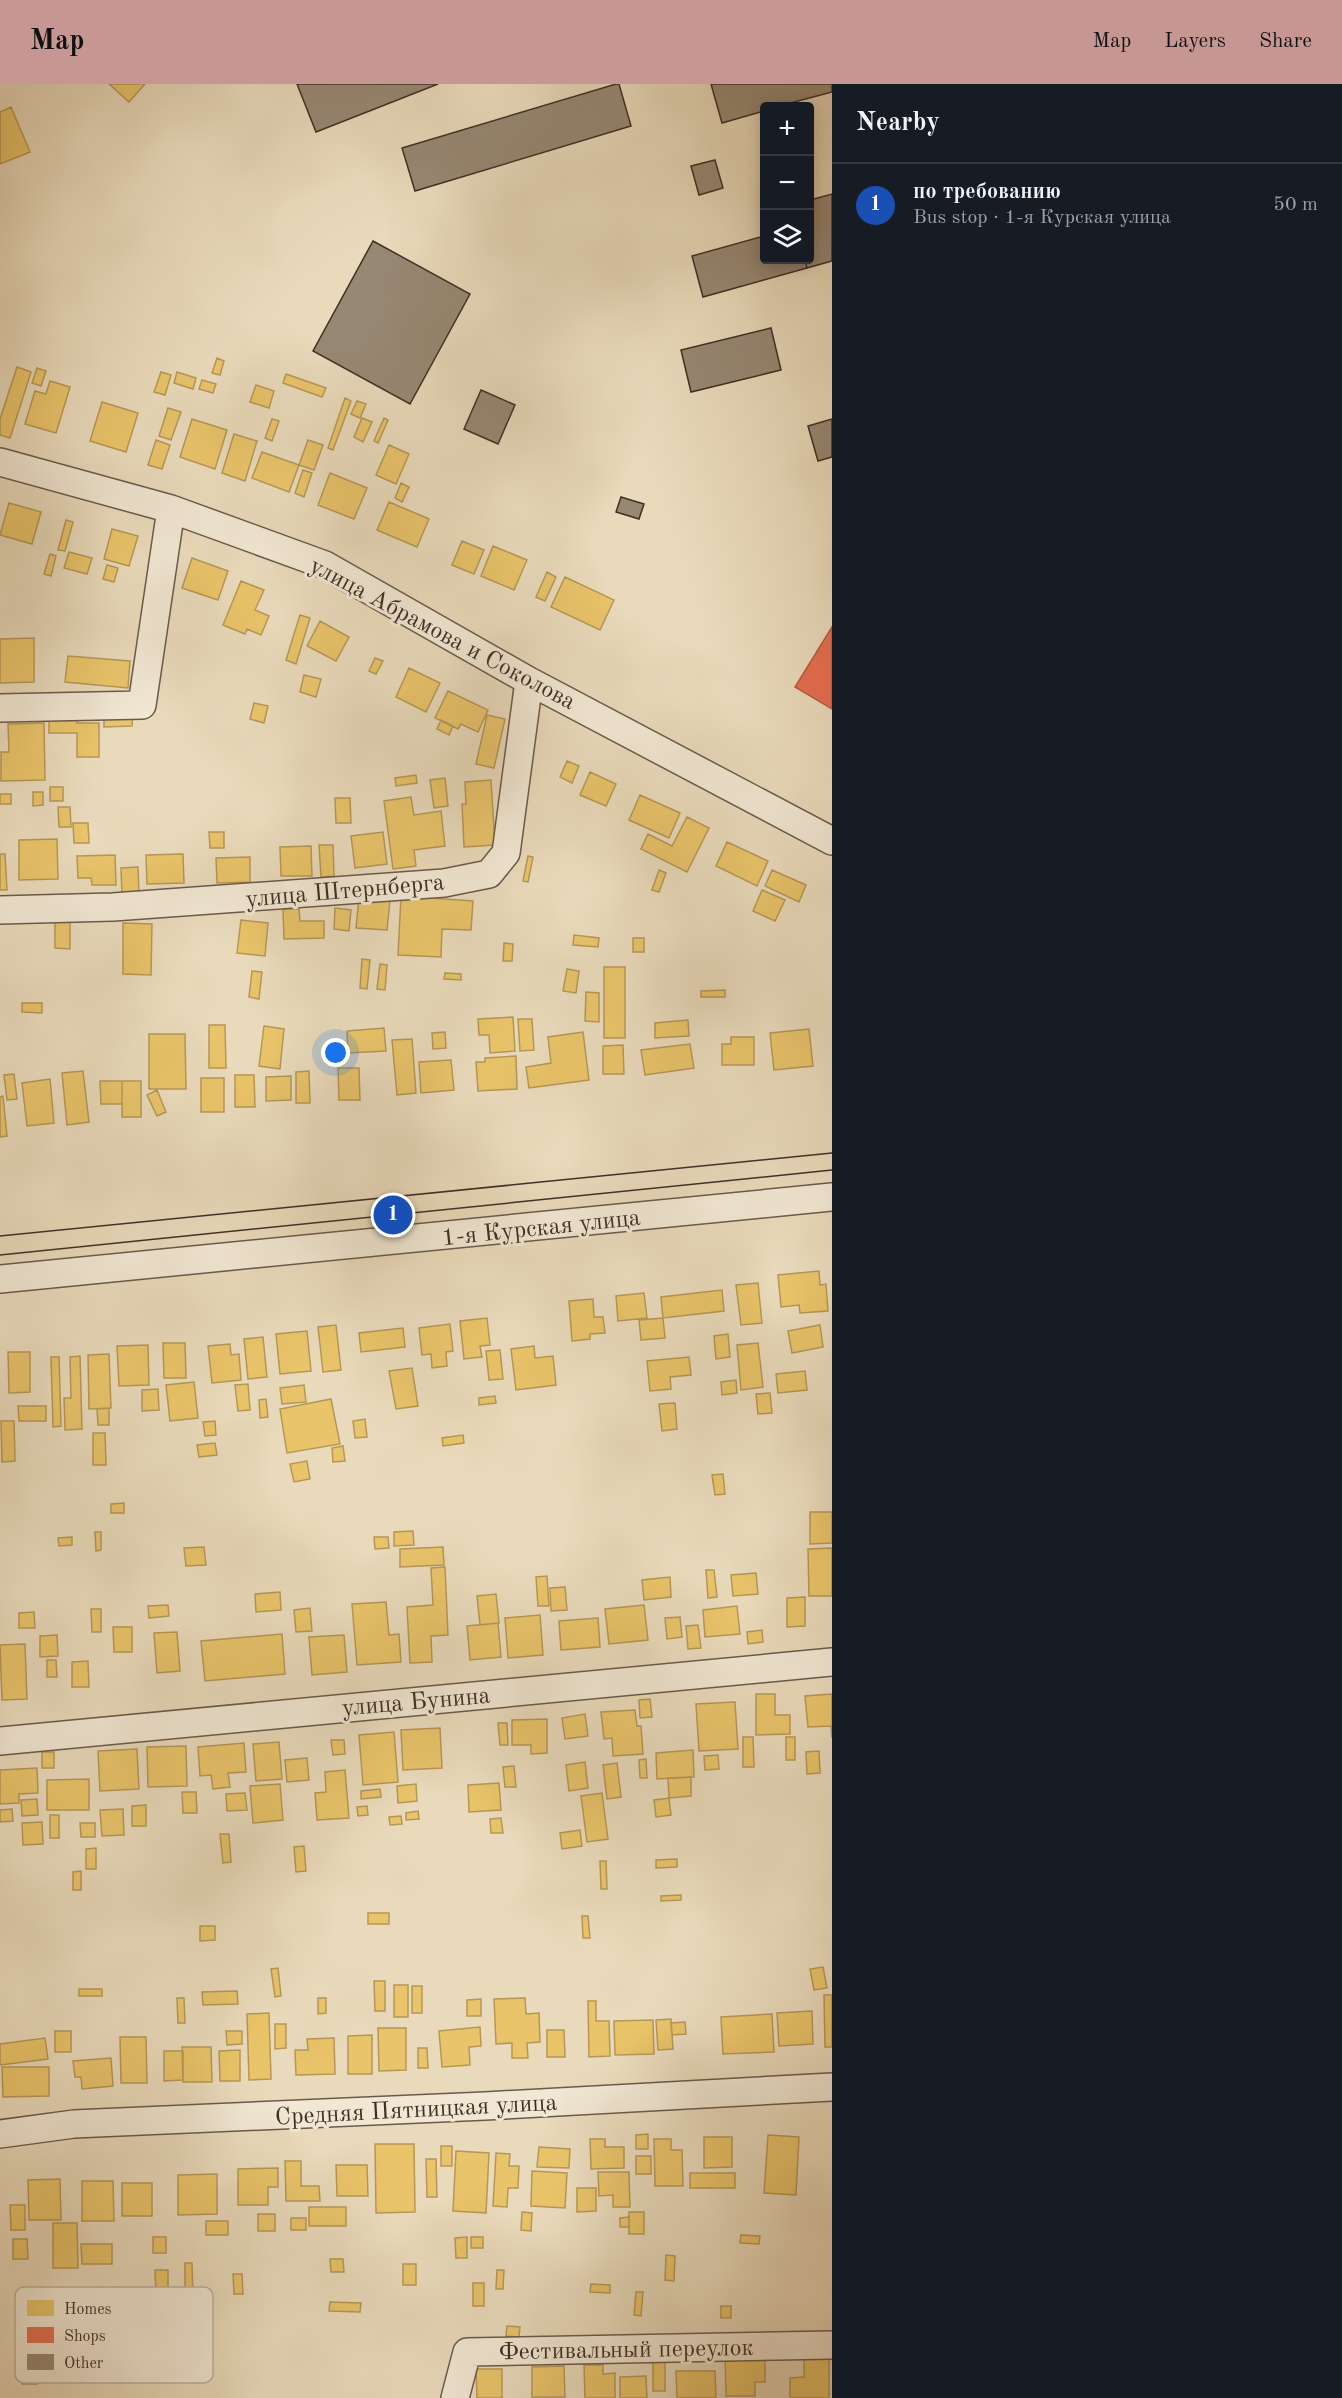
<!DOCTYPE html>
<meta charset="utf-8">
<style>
:root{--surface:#171b24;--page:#20242c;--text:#f1f3f6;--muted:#9ea1a6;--line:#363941;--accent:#c59692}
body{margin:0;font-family:"Old Standard TT",serif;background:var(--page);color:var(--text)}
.controls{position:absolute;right:18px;top:18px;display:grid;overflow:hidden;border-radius:6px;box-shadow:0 3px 15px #0003}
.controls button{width:54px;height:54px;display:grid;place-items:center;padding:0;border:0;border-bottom:2px solid var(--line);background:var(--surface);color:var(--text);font:30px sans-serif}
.you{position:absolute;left:336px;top:969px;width:21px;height:21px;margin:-15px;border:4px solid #fff;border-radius:50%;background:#1a73e8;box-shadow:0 0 0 9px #1a73e833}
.badge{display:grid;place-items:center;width:39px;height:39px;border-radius:50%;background:var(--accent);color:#fff;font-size:20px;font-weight:700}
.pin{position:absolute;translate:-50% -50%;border:3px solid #fff;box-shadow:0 2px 6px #0006}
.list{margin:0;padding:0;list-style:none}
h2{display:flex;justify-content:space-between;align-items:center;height:78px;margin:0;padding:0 24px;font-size:26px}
h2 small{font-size:20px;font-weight:400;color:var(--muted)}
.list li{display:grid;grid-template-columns:39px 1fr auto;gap:18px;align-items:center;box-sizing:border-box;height:84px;padding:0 24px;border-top:2px solid var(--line)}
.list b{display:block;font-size:22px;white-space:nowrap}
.list p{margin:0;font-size:20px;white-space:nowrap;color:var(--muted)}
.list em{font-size:20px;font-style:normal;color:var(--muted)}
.icon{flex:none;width:33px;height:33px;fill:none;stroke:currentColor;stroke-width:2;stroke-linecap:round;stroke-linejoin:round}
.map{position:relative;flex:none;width:832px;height:2314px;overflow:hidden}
header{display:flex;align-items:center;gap:36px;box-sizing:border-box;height:84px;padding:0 30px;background:var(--accent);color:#111}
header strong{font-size:28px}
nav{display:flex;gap:33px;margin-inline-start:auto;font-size:21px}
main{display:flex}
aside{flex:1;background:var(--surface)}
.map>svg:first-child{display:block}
.homes{fill:#e9c46a;stroke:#b69756;stroke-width:1.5}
.shops{fill:#e76f51;stroke:#b55c44;stroke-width:1.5}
.building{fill:#978874;stroke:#3f2f27;stroke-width:1.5}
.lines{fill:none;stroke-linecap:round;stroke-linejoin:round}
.minor-casing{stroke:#6a5a4c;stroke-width:30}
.minor{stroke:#f1e7d3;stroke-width:27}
.tram{stroke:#3f2f27;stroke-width:1.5}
.labels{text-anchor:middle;stroke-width:6;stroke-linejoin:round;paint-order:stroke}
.street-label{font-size:24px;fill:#3f2f27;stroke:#f1e7d3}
.key{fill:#f1e7d3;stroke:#bcb09f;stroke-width:1.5}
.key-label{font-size:16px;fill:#3f2f27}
</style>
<header>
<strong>Map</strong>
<nav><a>Map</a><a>Layers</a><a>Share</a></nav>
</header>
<main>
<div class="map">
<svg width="832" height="2314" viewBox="0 0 832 2314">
<rect width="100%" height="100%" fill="#e9dabb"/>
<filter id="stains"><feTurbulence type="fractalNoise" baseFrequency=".00333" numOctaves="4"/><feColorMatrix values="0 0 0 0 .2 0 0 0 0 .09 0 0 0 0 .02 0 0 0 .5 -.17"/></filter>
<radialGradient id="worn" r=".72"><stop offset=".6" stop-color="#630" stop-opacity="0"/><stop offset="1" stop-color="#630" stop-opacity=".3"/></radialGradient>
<path class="homes" d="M109 0H145L129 18Z
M11 23 30 68 0 80V28Z
M217 274 224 277 220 291 212 289Z
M17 283 31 288 10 354 0 351V335Z
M37 284 46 287 41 302 32 299Z
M161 288 171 291 165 311 154 308Z
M177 288 196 294 193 305 174 299Z
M286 290 326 304 322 313 283 299Z
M202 296 216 300 213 309 199 305Z
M50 297 70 303 56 349 25 340 35 307 46 310Z
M256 301 274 307 269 324 250 318Z
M345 314 351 317 333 366 328 364Z
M357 317 366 320 360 334 351 330Z
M102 318 138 329 126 368 90 357Z
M168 324 181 328 171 356 159 352Z
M362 334 372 338 363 358 354 353Z
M384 334 388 336 378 359 374 357Z
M192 335 227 346 215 385 180 373Z
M272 335 279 337 272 357 265 354Z
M234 350 257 357 245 397 222 389Z
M156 356 170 361 162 385 148 381Z
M308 356 323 361 314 386 299 381Z
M389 361 409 370 396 400 376 391Z
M262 368 299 381 289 408 252 394Z
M303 386 312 389 304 413 295 409Z
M330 389 367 404 354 435 318 421Z
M401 399 409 403 402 418 395 414Z
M389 418 429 435 417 463 377 446Z
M9 419 41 428 32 460 0 451Z
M66 436 73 438 65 467 58 466Z
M112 445 138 452 129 482 104 475Z
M462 457 484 466 474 490 452 481Z
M493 462 527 476 514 506 481 492Z
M69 468 92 474 87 490 64 484Z
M50 470 56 472 51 492 44 490Z
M192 474 228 487 218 516 182 504Z
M107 481 118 484 114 498 103 495Z
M547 488 556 493 545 517 536 513Z
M565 493 614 516 600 546 551 523Z
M241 497 264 506 255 526 269 532 261 551 247 545 245 550 223 541Z
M300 531 310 534 296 580 286 576Z
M320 537 349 553 336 577 307 562Z
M34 554V598L0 599V555Z
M68 572 130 577 128 604 65 598Z
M375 574 383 577 376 590 369 587Z
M409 584 440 599 426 628 396 613Z
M304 591 321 595 316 613 300 608Z
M448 607 488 626 478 648 461 640 458 645 435 634Z
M254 619 268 622 264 639 250 635Z
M133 629 132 642 104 643V630Z
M487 631 505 635 494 684 476 680Z
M49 632H77V639H99V673H77V649H49Z
M441 636 453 642 449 651 437 645Z
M44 639 45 696 1 697V668H9L8 640Z
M567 677 579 682 572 699 560 693Z
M590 688 616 700 606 722 580 711Z
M416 691 417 699 396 702 395 694Z
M445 694 448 722 434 724 430 696Z
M491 696 495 761 464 763 462 720H466L465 698Z
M50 703H63V717H50Z
M33 708H43V721L33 722Z
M0 710H11V720H0Z
M640 711 680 729 669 754 629 736Z
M411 713 414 731 441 727 445 762 414 766 416 782 393 785 384 717Z
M335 714H350L351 739H336Z
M58 723H70L71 743H59Z
M687 733 709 744 687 788 641 765 648 750 672 762Z
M73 739H88L89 759H74Z
M209 748H224V764H210Z
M383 748 387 780 355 784 351 752Z
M57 755 58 795 19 796V756Z
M727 758 768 777 757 802 716 782Z
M319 761H333L334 792 321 793Z
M311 762 312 792H281L280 763Z
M0 770H5L7 806H0Z
M183 770 184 799 147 800 146 771Z
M115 771 116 801H92L91 794H78L77 772Z
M528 772 533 773 528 798 523 797Z
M250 773V798L217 799 216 774Z
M138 783 139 811H122L121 784Z
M659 786 666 789 659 808 652 806Z
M772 786 806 801 799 818 765 802Z
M762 806 785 816 775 837 753 827Z
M401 812 473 817 471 846 442 845 441 873 398 871Z
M359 813 390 816 387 846 356 844Z
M335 824 351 826 349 847 334 845Z
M283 825H299L300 837H324V854L284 855Z
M241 836 268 839 265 872 237 869Z
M55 837H70V865L55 864Z
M123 839 152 840 151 891 123 890Z
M574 851 599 854 598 863 573 861Z
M633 854H644V868H633Z
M504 859 513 860 512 877H503Z
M362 875 370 876 367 905 360 904Z
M380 880 387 881 385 906 377 905Z
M604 883H625V954H604Z
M567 885 579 887 576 909 563 907Z
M252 887 262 888 259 915 249 913Z
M445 889 461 890V896L444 895Z
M725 906V913H701V907Z
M586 908 599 909V938L585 937Z
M22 919H42V929L22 928Z
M513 933 515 967 490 969 489 951H479L478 935Z
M518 935H532L534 966 520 967Z
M688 936 689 952 655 954V939Z
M209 941H225L226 984H209Z
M264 942 284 945 280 985 259 982Z
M384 944 386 967 348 969 347 947Z
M809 945 813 982 774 986 770 949Z
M445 948 446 964 433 965 432 949Z
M583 948 589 996 529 1004 526 983 551 979 548 953Z
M149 950H185L186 1005H149Z
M731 953H754V981H722V960H731Z
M412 955 416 1009 397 1011 392 956Z
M690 960 694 984 645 991 641 966Z
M623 961 624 990H603V962Z
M516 972 517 1005 478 1007 476 978H485V974Z
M451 976 454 1006 421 1009 419 978Z
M338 984H359L360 1016H339Z
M83 987 89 1038 67 1041 62 989Z
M309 987 310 1019H296V988Z
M14 990 17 1015 7 1016 4 991Z
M235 991H254L255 1023H235Z
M291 992V1016L266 1017V993Z
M201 994H224V1028H201Z
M50 995 54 1039 27 1042 22 999Z
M100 997H122V1020H101Z
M122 997H141V1033H122Z
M157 1006 166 1028 157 1032 147 1011Z
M3 1012 7 1052 0 1053V1013Z
M819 1187 820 1201 826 1200 828 1227 800 1229 799 1221 781 1223 778 1191Z
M758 1199 762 1239 741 1241 736 1201Z
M722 1206 724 1227 663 1234 661 1213Z
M644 1209 647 1234 618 1237 616 1212Z
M593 1215 594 1233H603L605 1249 590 1250V1255L572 1257 569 1217Z
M487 1234 490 1261 480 1262 482 1273 464 1275 460 1237Z
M663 1234 665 1254 641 1256 639 1236Z
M450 1240 453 1267 446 1268 447 1282 432 1284 431 1270 422 1271 419 1244Z
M336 1241 341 1286 323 1288 318 1243Z
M820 1241 823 1263 792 1269 788 1247Z
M403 1244 405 1263 361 1268 359 1249Z
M307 1247 311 1287 280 1290 276 1250Z
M728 1250 730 1273 716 1275 714 1252Z
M263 1253 267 1293 248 1295 244 1255Z
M163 1259H185L186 1294H164Z
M758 1259 763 1303 741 1306 737 1261Z
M230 1260 231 1271 239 1270 241 1296 212 1299 208 1262Z
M148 1261 149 1301 119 1302 117 1262Z
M534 1262 535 1274 553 1272 556 1301 516 1306 511 1265Z
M500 1266 503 1295 489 1296 486 1267Z
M8 1268H30V1308L9 1309Z
M109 1270 111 1324 89 1325 88 1271Z
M80 1272 82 1345 65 1346 64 1314H71L70 1273Z
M51 1273H59L61 1342 53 1343Z
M689 1273 691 1291 670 1293 671 1305 650 1307 647 1277Z
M412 1284 418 1322 396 1325 389 1287Z
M805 1287 807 1306 778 1309 776 1290Z
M736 1296 737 1309 722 1311 721 1298Z
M194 1298 198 1334 170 1337 166 1301Z
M248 1300 250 1326 238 1327 235 1301Z
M304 1301 306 1318 282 1320 280 1304Z
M158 1305 159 1326 142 1327V1306Z
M770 1309 772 1329 758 1330 756 1310Z
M495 1312 496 1319 479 1321V1314Z
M266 1315 268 1333 260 1334 259 1316Z
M331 1315 340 1360 287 1369 280 1325Z
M675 1319 677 1345 662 1347 659 1320Z
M18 1322H46V1337H19Z
M109 1324V1341H98L97 1325Z
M365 1335 367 1353 355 1354 353 1337Z
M1 1337H14L15 1377 2 1378Z
M215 1337 216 1351 205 1352 203 1338Z
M93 1349H105L106 1381H93Z
M463 1351 464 1359 443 1362 442 1354Z
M215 1359 217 1371 199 1373 197 1361Z
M343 1362 345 1377 333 1378 332 1364Z
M307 1377 310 1395 294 1398 290 1380Z
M723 1390 725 1410 715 1411 712 1391Z
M124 1419V1429H111V1420Z
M810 1428H832V1459L810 1460Z
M413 1447 414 1461 394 1462V1448Z
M95 1448H101V1466L96 1467Z
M72 1453V1461L59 1462 58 1454Z
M374 1453H388L389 1464 375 1465Z
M204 1463 206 1481 186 1482 184 1464Z
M443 1463 444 1481 400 1483V1465Z
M832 1464V1512H809L808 1465Z
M445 1483 448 1551 431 1552 432 1578 410 1579 407 1523 433 1521 431 1484Z
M706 1486H714L717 1513 708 1514Z
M756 1489 758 1510 733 1512 731 1491Z
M547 1492 549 1522H538L536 1493Z
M670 1493 671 1513 644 1516 642 1496Z
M565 1503 567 1526 551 1527 550 1504Z
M280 1508 281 1526 256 1528 255 1510Z
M496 1510 499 1539 480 1541 477 1512Z
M805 1513V1542L787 1543V1514Z
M386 1518 389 1551 399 1550 401 1578 357 1581 352 1520Z
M168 1521 169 1532 149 1534 148 1522Z
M644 1521 648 1556 609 1560 605 1525Z
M737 1522 740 1550 705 1553 703 1526Z
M310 1524 312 1547 296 1548 294 1526Z
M91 1525H101V1548H92Z
M34 1528 35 1544H19V1529Z
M540 1531 543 1571 508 1574 505 1534Z
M680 1533 682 1553 667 1555 665 1534Z
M598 1534 600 1563 561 1566 559 1537Z
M498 1539 501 1573 470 1576 467 1542Z
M698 1541 701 1564 688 1565 686 1542Z
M113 1543H132V1568H114Z
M762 1546 763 1558 748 1560 747 1548Z
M177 1548 180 1587 157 1589 154 1549Z
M282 1550 285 1590 205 1597 201 1557Z
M57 1551 58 1572 40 1573V1552Z
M344 1551 347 1588 312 1591 309 1553Z
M25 1560 27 1615 2 1616 0 1561Z
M47 1576H56L57 1593H47Z
M88 1577 89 1603H72V1578Z
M756 1610H775V1631H790V1650L756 1651Z
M832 1610V1654L831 1642 808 1643 805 1612Z
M650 1615 652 1633 640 1634 639 1616Z
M735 1618 738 1665 699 1667 696 1620Z
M635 1626 637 1642H641L643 1670 613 1672 612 1654 604 1655 601 1628Z
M585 1630 588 1652 565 1655 562 1634Z
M547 1635V1669L531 1670V1661H512V1636Z
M498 1639H507L508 1661H500Z
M440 1644 442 1684 403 1686 401 1646Z
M394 1648 398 1698 363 1701 359 1651Z
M743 1653H753L754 1683H743Z
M786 1653H795V1676H786Z
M331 1656H344L345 1670 333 1671Z
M279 1658 282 1695 256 1697 253 1660Z
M244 1659 246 1688 228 1689 230 1703 213 1705 211 1691 200 1692 198 1663Z
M186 1662 187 1702 148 1703 147 1663Z
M137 1665 139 1705 100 1707 98 1667Z
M693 1666 694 1693 657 1695 656 1669Z
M819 1667 820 1689 807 1690 806 1668Z
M42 1668H54V1684H42Z
M718 1671 719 1685 705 1686 704 1672Z
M307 1674 309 1696 287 1698 285 1676Z
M646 1675 647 1694H640L639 1676Z
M585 1678 588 1704 569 1707 566 1681Z
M617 1679 621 1713 607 1715 603 1681Z
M514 1682 516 1703H505L503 1683Z
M37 1684 38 1709 19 1710V1719L0 1720V1686Z
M345 1686 349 1734 317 1736 315 1709 326 1708 325 1688Z
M691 1693V1712L669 1714 668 1694Z
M89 1695V1726H47V1696Z
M499 1699 501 1726 469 1728 468 1701Z
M280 1700 283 1736 253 1739 250 1702Z
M416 1700 417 1717 398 1719 397 1702Z
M380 1705 381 1713 361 1715V1707Z
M182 1708H196L197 1729H183Z
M245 1709 247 1726 227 1727 226 1710Z
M602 1709 608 1755 587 1758 581 1712Z
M669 1714 671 1731 656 1733 654 1716Z
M37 1715 38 1731 22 1732 21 1716Z
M146 1721V1742H132V1722Z
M367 1722 368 1731 358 1732 357 1723Z
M12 1725 13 1737 0 1738V1726Z
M123 1725 124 1751 102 1752 100 1726Z
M418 1727 419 1735 406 1736V1729Z
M50 1731H59V1754H50Z
M401 1732 402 1740 390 1741 389 1733Z
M501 1734 503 1749H491L490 1735Z
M42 1738 43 1760 23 1761 22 1739Z
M80 1739H95V1753H81Z
M580 1746 582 1762 562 1765 560 1749Z
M220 1750H229L231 1778 223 1779Z
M304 1762 306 1787 296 1788 294 1763Z
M96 1764V1785H86V1765Z
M677 1775V1783L656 1784V1776Z
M600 1777H606L607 1805H601Z
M81 1787V1806H73V1788Z
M681 1811V1816L661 1817V1812Z
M368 1829H389V1840H368Z
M582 1832H588L590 1854H583Z
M200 1842H215V1856L200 1857Z
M823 1883 827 1904 814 1906 810 1885Z
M278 1884 281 1912 275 1913 271 1885Z
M374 1897H385V1927H375Z
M394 1901H408V1933H394Z
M412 1902H422V1929H412Z
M79 1905H102V1912H79Z
M237 1907 238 1920 203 1921 202 1908Z
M824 1911H832V1963H825Z
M177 1914H184L185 1939H178Z
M318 1914H326V1929L318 1930Z
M525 1914 526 1930 539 1929 540 1958 527 1959 528 1974H512V1959L496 1960 494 1915Z
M481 1915V1932H467V1916Z
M588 1917H596V1937H609L610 1972 589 1973Z
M812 1927 813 1960 779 1962 777 1929Z
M269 1929 271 1995 249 1996 247 1930Z
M772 1930 774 1968 723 1970 721 1933Z
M671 1935 673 1965 658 1966 656 1936Z
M653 1936 654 1970 615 1971 614 1937Z
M685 1938 686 1950 672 1951 671 1939Z
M275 1940H286V1964L275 1965Z
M480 1943 481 1962 469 1963 470 1981 442 1983 439 1947Z
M378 1944H406V1986L379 1987Z
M547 1946H564L565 1973H547Z
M55 1947H71V1968H55Z
M226 1947H242V1960L227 1961Z
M372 1951V1990H348V1952Z
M120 1953H146L147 1999H121Z
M45 1954 48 1975 0 1981V1960Z
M334 1954 335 1990 296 1991 295 1966H308L307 1955Z
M182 1963H211L212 1998H183Z
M418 1964H427L428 1984H418Z
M240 1966V1997H220L219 1967Z
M164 1967H183V1996L164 1997Z
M111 1974 113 2002 82 2005 81 1993H75L73 1977Z
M2 1983H49V2012L3 2013Z
M648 2050V2065H636V2051Z
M768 2051 799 2053 796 2111 764 2109Z
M704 2053H732V2083L704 2084Z
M590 2055H605V2063H624V2084L591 2085Z
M654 2055H671V2066H682L683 2102H655Z
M375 2060H414L415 2128 376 2129Z
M441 2062H452V2082H441Z
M539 2063 570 2065 569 2084 537 2083Z
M456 2067 489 2069 486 2129 453 2127Z
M496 2069 510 2070 509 2082H519L518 2104H508L507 2123 493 2122Z
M636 2072H651V2090H636Z
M426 2075H436L437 2113H427Z
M285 2077H301V2102H319L320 2117H286Z
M336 2081H367L368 2112H337Z
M278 2084V2103H268V2121H238V2085Z
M532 2087 567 2089 565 2124 531 2122Z
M598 2088H629L630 2123H613V2111L599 2112Z
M690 2089H735V2104H690Z
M217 2090V2130L178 2131V2091Z
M60 2095 61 2136H29L28 2096Z
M82 2097H113L114 2137H82Z
M122 2099H152V2132H122Z
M577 2104H596V2127L577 2128Z
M10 2121H25V2146H11Z
M309 2123H346V2142H309Z
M522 2128 532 2129 531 2147 521 2146Z
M629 2128H644V2150H629Z
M258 2130H275V2147H258Z
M629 2133V2143H620V2134Z
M291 2134H306V2146H291Z
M206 2137H228V2151H206Z
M53 2139H77L78 2184H53Z
M741 2151 760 2152 759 2160 740 2159Z
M153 2153H166V2169H153Z
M467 2153V2174H456L455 2154Z
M471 2153H483V2164H471Z
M13 2155H27L28 2175H13Z
M81 2160H112V2180H82Z
M666 2171 675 2172 674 2197 665 2196Z
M330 2175H343L344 2188H331Z
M185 2179H192L193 2215 185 2216Z
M403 2180H416V2201H403Z
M155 2186H168V2208H156Z
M497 2186H504L503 2205H496Z
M233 2190H242L243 2210H234Z
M473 2199H484V2222H473Z
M591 2200 610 2201V2209L590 2208Z
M636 2208H643L641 2232 634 2231Z
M330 2218 361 2219 360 2228 329 2227Z
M721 2222H731V2234H721Z
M507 2242 520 2243 519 2253 506 2252Z
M725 2270H765V2298H755V2312H726Z
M804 2274H829V2314H790V2294L804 2293Z
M653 2276H665V2307H653Z
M584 2281H603V2290L615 2289V2314H585Z
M564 2282 565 2313H532V2283Z
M476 2285H502V2314H477Z
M676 2287H715L716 2314H677Z
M646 2292 647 2314H620V2293Z
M22 2293H37V2300H22Z"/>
<path class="shops" d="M832 543V625L795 603Z"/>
<path class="building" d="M297 0H438L316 48Z
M616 0H619L631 42 415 107 402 64Z
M711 0H832V8L779 22H764V27L722 39Z
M715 76 723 104 699 111 691 82Z
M832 110V177L807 184 805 176H810V116Z
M764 152V176H805L807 184 703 213 692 172Z
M373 157 470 210 410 320 313 267Z
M771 244 781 286 691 308 681 266Z
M481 306 515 321 498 360 464 345Z
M832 335V373L818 377 808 342Z
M621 413 644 420 639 435 616 428Z"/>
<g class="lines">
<defs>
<path id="minor" d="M0 378 171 425 325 481 529 597 832 757
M0 624 142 621 171 425
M0 826 113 823 444 799 489 790 506 769 529 597
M0 1195 832 1113
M0 1657 832 1578
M0 2050 74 2040 485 2022 832 2003
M455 2314 467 2268 832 2261"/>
</defs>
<use href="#minor" class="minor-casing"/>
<use href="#minor" class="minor"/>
<path class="tram" d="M0 1152 832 1069
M0 1171 832 1086"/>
</g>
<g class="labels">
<g class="street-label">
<text transform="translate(443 549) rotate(28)" y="8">улица Абрамова и Соколова</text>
<text transform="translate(345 806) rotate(-5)" y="8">улица Штернберга</text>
<text transform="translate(541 1143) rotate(-6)" y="8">1-я Курская улица</text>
<text transform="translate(416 1617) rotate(-5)" y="8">улица Бунина</text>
<text transform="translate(416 2025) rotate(-3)" y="8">Средняя Пятницкая улица</text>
<text transform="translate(626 2265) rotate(-1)" y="8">Фестивальный переулок</text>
</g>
</g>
<rect x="15" y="2203" width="198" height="96" rx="9" class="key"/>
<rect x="27" y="2216" width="27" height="16" fill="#e9c46a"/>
<rect x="27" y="2243" width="27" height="16" fill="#e76f51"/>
<rect x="27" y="2270" width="27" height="16" fill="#978874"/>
<g class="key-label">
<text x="64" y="2230">Homes</text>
<text x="64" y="2257">Shops</text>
<text x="64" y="2284">Other</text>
</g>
<rect width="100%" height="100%" filter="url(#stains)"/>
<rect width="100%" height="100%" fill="url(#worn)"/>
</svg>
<div class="controls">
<button>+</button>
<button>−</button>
<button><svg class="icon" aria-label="layers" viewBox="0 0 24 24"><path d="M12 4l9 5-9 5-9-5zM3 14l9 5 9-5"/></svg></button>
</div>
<div class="you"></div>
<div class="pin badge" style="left:393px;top:1131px;background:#1a4fb4">1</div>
</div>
<aside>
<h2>Nearby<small></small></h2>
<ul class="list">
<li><span class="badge" style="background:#1a4fb4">1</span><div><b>по требованию</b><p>Bus stop · 1-я Курская улица</p></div><em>50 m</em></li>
</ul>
</aside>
</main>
